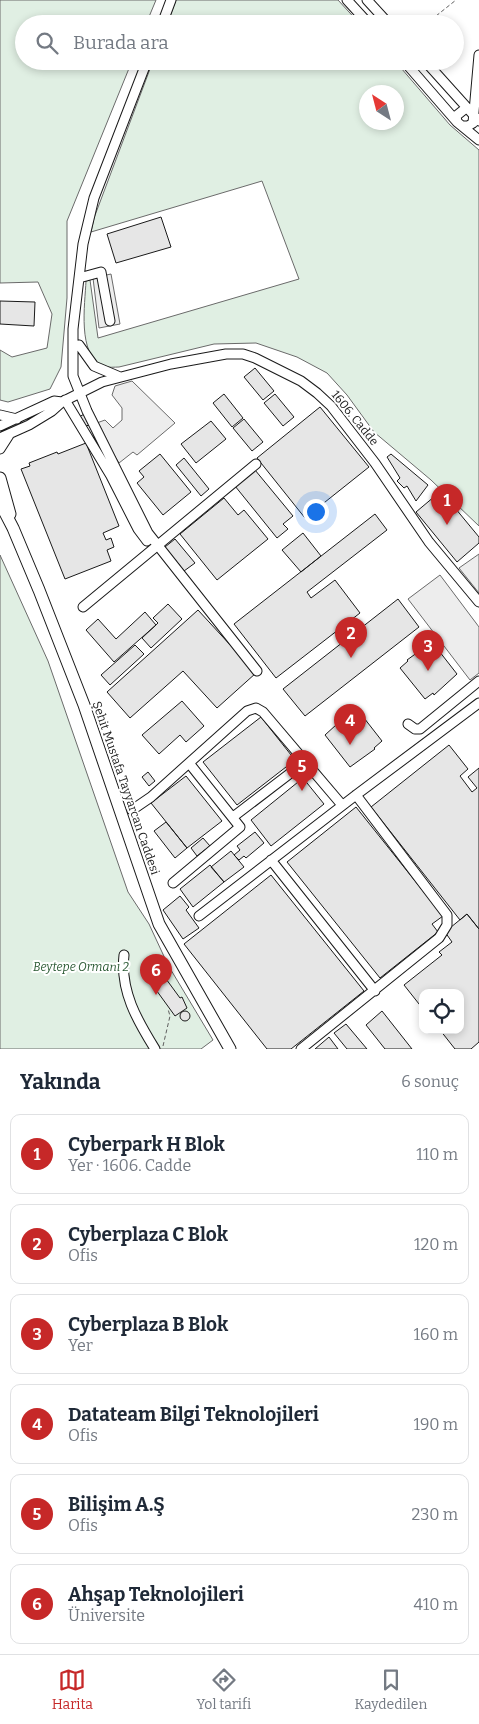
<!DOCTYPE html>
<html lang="tr">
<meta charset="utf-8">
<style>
:root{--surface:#fff;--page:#f2f2f3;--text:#1f2937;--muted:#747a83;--line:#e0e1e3;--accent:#c62828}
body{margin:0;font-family:Bitter,serif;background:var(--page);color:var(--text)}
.controls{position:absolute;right:15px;bottom:15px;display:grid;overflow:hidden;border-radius:10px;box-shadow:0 2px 8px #0003}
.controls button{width:45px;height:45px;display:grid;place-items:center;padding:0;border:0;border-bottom:1px solid var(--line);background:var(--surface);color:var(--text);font:25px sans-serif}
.compass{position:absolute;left:359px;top:85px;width:45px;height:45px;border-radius:50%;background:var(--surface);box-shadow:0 2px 8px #0003;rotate:324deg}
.you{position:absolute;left:315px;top:511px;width:18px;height:18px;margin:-12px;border:4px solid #fff;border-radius:50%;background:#1a73e8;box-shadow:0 0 0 8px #1a73e833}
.badge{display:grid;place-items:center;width:32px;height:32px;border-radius:50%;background:var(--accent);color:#fff;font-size:16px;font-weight:700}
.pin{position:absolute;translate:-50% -41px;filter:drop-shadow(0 1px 2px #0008)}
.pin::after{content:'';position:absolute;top:26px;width:18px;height:15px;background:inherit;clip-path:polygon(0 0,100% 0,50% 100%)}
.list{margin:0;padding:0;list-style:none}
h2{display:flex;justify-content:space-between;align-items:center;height:65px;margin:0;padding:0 20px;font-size:21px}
h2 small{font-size:16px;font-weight:400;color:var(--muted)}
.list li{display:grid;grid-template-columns:32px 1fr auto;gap:15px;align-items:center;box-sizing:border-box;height:80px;margin:0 10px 10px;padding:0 10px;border:1px solid var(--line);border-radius:10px}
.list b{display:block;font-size:19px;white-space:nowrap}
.list p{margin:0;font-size:16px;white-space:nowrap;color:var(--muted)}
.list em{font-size:16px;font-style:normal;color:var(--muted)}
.icon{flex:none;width:28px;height:28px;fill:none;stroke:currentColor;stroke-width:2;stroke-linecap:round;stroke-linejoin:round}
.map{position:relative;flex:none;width:479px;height:1049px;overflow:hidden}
.search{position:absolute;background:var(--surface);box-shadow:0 2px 8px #0003;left:15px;right:15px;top:15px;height:55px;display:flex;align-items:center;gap:12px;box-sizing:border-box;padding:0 18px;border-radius:28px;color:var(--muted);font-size:19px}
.sheet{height:605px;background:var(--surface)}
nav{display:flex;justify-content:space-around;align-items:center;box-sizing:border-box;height:70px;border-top:1px solid var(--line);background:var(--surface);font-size:14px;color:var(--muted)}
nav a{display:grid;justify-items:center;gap:2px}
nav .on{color:var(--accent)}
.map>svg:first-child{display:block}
.green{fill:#e0efe3;stroke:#6a6a6a;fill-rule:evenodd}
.parking{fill:#ededed;stroke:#6a6a6a}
.building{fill:#e6e6e6;stroke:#1a1a1a}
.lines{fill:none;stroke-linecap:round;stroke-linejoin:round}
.minor-casing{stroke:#1a1a1a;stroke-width:11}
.major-casing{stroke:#1a1a1a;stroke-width:13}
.path{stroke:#5f5f5f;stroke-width:1;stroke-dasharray:4 2.5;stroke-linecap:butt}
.minor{stroke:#fff;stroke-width:9}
.major{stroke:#fff;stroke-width:11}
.labels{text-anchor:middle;stroke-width:4;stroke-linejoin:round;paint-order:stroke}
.street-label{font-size:12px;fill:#1a1a1a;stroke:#fff}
.park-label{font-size:12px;font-style:italic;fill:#2b5a34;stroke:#fff}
</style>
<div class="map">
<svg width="479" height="1049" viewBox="0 0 479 1049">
<rect width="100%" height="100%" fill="#fff"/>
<path class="green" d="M0 0H156L146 24H24V61H132L67 221V298L61 367 50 389 8 402 0 400V350L12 357 47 348 52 314 38 282 0 283Z
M176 0H338L360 24H167Z
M153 61H395L450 125 479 150V526L431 480 374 432 347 395 327 373 297 357 256 343 214 344 119 367C115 367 108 368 103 366 77 355 85 304 86 281L90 280 98 338 299 279 262 181 91 232 94 218ZM366 92H396V122H366Z
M0 555 48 661 128 892 149 924 168 965 213 1040 201 1049H0Z"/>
<path class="parking" d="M111 274 120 324 99 328 93 278Z
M132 381 175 423 137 455 133 452 119 463 94 424 105 420 113 428 122 420V408L112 395 115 386Z
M479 554V593L459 568Z
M440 575 479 627V673L470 680 408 599Z"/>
<path class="building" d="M161 217 171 247 116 263 107 234Z
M0 301 35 302 34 326 0 324Z
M255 368 274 391 263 400 244 377Z
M224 394 243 418 232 427 213 403Z
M275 394 294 417 283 426 264 403Z
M320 407 369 467 305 518 257 458Z
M86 413 89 420 87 421 89 425 86 426 79 417Z
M244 419 263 442 252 451 233 428Z
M211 421 226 439 196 463 181 444Z
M86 443 119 526 103 533 106 540 111 538 114 547 107 550 111 561 65 579 21 469 30 466 29 463 57 452 58 454Z
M160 454 191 492 163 515 137 483 144 477 139 471Z
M391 454 428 485 416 501 407 486 404 488 397 481 400 478 387 457Z
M184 458 209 489 201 496 176 465Z
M255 470 293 516 283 524 288 529 277 538 235 486Z
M441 491 479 537V543L457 562 416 512Z
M224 498 238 515 244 510 268 539 217 580 180 534Z
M375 514 387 530 307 592 311 598 335 580 360 613 276 678 234 624Z
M303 533 321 556 301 572 282 550Z
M175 539 195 563 184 571 165 547Z
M398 599 419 627 305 716 283 689Z
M168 604 182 619 151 648 142 638 158 623 153 618Z
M198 610 256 673 217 708 183 671 130 718 107 692Z
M145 612 156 625 114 662 86 630 98 619 116 639Z
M432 642 457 674 434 695 433 693 425 699 400 668 408 661 407 660Z
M135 645 144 654 110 685 101 675Z
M182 701 204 726 186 742 180 735 159 754 142 735Z
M357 709 382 741 374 748 375 749 350 767 325 735 348 714 349 716Z
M261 717 295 760 237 805 203 762Z
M449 745 468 769 460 776 472 792 477 788 468 777 479 768V929L467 914 460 920 371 807Z
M148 772 155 781 149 786 142 777Z
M186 776 222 821 187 848 151 803Z
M303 778 324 804 271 846 251 820Z
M356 807 443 916 432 924 438 932 380 978 287 862Z
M166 822 187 848 175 858 154 831Z
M255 832 264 843 246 858 244 856 239 860 234 855 240 850 237 846Z
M203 838 210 846 197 856 191 848Z
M231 851 244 867 224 882 211 867Z
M210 865 224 882 193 907 180 889Z
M271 875 364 991 291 1049H267L184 944Z
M180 896 189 907 186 910 199 928 183 939 163 910Z
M467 914 479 929V1042L471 1049H455L440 1030H460V993H423V1009L404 985 442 955 439 952 452 942 445 932Z
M158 968 180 998 182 997 187 1008 175 1016 146 976Z
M382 1011 412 1049H385L366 1025Z
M180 1016a5 5 0 1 1 10 0a5 5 0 1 1-10 0Z
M346 1024 367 1049H347L334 1033Z
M329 1037 338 1049H315Z"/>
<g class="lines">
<defs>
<path id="minor" d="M347 0 369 24
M367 0 389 24
M162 24 171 0
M147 61 94 198 83 244 73 329V376L87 411 148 533 257 671
M404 61 457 122 479 140
M425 61 479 121
M457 122 456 116 466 108 470 110
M462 126H468L473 123 479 55
M79 278 101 272 110 321
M79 345 94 366 120 377
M65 400 111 476 138 529 147 541
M0 415 17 419
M0 426 54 401 62 402
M0 438 29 425 52 411 62 402 102 382 171 364 226 354H243L255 358 301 381 317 393 331 406 375 463 429 542 479 602
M0 449 9 435
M83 607 256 464
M408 724 415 729H420L479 681
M132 810 151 797 247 711 256 708 263 712 342 805
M233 817 305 762
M271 860 375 991
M173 883 240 827 189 763
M199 916 356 795 479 703
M124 955C120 991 137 1020 155 1049
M301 1049 439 938 447 925V915L356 795"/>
<path id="major" d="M0 478 10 514
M0 503 13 528 39 590 84 705 159 924 230 1049"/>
</defs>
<use href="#minor" class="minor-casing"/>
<use href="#major" class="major-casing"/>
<path class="path" d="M426 24 456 0
M163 1046 170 1016 168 1009"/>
<use href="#minor" class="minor"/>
<use href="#major" class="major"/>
</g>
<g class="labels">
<g class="street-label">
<text transform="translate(355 418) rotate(51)" y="4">1606. Cadde</text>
<text transform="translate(126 788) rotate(71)" y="4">Şehit Mustafa Tayyarcan Caddesi</text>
</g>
<g class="park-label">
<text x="81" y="971">Beytepe Ormanı 2</text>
</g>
</g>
</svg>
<div class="controls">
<button><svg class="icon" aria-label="locate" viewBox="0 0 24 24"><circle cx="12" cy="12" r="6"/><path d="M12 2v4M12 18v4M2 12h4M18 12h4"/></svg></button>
</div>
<svg class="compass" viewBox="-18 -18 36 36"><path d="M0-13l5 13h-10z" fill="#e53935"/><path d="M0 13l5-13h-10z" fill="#747a83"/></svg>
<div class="you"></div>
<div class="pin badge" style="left:447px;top:525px">1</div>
<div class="pin badge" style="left:351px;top:658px">2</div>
<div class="pin badge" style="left:428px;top:671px">3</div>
<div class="pin badge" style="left:350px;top:745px">4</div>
<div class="pin badge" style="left:302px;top:791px">5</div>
<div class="pin badge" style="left:156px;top:995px">6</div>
<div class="search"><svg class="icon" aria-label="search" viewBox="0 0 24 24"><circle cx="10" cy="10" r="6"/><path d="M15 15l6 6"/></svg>Burada ara</div>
</div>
<section class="sheet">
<h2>Yakında<small>6 sonuç</small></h2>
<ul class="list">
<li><span class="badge">1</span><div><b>Cyberpark H Blok</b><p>Yer · 1606. Cadde</p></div><em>110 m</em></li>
<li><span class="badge">2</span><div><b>Cyberplaza C Blok</b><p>Ofis</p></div><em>120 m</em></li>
<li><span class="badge">3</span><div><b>Cyberplaza B Blok</b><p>Yer</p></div><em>160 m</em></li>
<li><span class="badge">4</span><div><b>Datateam Bilgi Teknolojileri</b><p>Ofis</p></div><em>190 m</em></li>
<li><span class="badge">5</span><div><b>Bilişim A.Ş</b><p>Ofis</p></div><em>230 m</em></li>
<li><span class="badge">6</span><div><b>Ahşap Teknolojileri</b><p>Üniversite</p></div><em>410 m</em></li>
</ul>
</section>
<nav>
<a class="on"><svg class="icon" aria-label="map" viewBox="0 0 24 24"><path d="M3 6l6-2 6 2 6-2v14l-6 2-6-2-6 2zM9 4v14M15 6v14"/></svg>Harita</a>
<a><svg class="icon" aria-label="directions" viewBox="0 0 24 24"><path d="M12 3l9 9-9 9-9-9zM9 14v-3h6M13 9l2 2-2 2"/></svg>Yol tarifi</a>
<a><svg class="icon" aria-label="saved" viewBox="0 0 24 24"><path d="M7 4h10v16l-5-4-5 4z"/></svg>Kaydedilen</a>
</nav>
